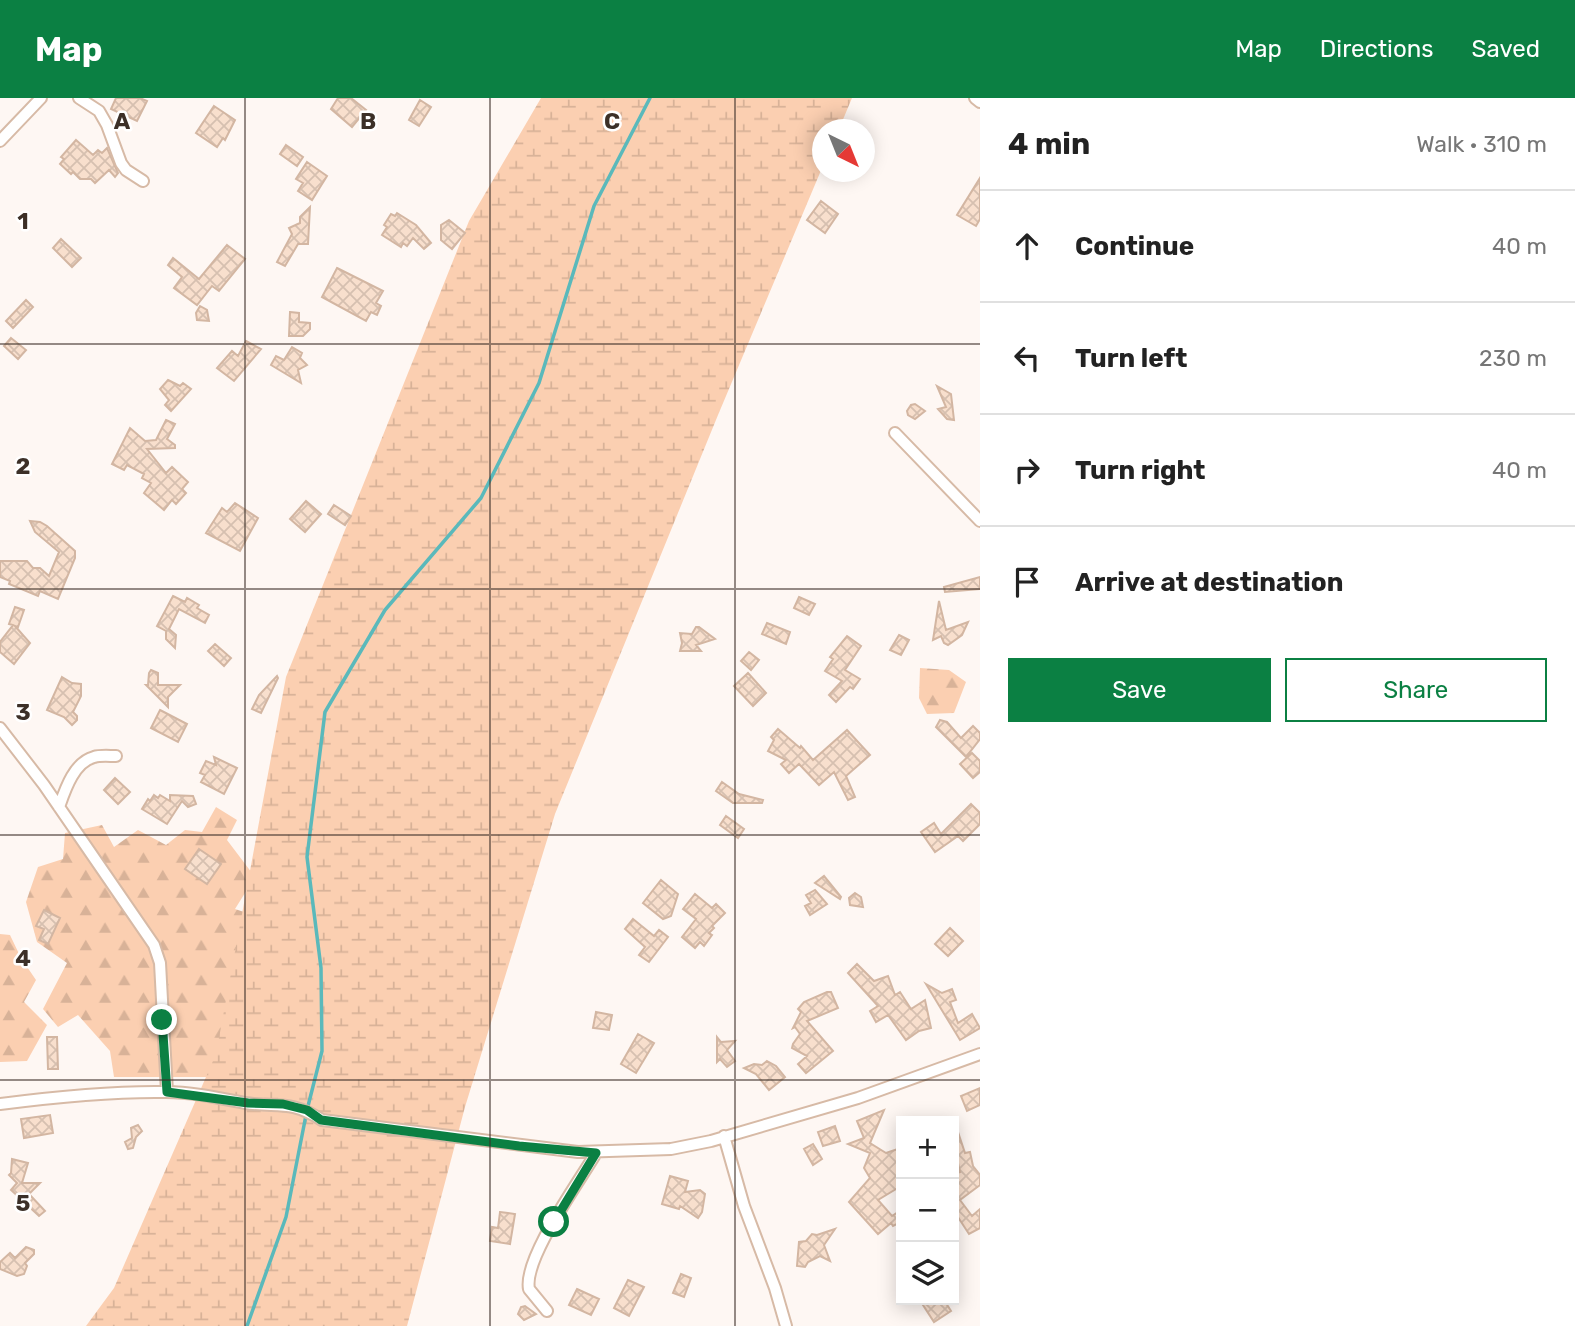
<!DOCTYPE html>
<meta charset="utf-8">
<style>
:root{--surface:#fff;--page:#f2f2f2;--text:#222;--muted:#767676;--line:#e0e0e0;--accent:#0b8043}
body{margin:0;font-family:Rubik,sans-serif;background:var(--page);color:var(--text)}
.controls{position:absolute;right:21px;bottom:21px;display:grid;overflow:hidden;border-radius:0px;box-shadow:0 4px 18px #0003}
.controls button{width:63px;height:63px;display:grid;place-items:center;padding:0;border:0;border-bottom:2px solid var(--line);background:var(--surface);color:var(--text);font:35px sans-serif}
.compass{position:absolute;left:812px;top:21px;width:63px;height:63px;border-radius:50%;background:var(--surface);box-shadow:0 4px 18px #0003;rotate:137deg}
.stop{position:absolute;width:21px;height:21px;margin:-16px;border:5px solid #0b8043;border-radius:50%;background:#fff}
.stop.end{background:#0b8043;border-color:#fff;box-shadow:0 2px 7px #0008}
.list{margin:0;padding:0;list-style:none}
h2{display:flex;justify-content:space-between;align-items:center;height:91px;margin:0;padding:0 28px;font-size:30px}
h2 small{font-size:23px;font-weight:400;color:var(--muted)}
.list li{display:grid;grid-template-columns:46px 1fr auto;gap:21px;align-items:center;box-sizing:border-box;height:112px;padding:0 28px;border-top:2px solid var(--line)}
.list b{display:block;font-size:26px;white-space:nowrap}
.list em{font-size:23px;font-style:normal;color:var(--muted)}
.actions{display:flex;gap:14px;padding:21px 28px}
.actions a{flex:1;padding:16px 0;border:2px solid var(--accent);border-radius:0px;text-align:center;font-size:24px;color:var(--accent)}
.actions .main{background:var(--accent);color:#fff}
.icon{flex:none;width:38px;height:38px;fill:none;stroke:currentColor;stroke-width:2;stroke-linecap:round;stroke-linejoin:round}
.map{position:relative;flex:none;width:980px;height:1228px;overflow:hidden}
header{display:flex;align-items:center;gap:42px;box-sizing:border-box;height:98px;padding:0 35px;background:var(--accent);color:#fff}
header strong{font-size:33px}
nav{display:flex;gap:38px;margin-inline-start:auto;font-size:24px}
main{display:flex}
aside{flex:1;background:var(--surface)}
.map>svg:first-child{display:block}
.forest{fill:url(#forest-firs)}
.wetland{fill:url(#wetland-marsh)}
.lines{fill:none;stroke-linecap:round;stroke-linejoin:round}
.stream{stroke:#5ab9bb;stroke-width:3.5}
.building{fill:url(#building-cross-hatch);stroke:#d3b6a2;stroke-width:2}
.street-casing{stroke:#d7baa6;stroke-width:14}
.street{stroke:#fff;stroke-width:10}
.route{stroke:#0b8043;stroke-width:9}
.grid{fill:none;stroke:#3c3028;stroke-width:2;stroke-opacity:0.55}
.grid-label{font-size:23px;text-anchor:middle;font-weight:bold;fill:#3c3028;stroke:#fff;stroke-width:5;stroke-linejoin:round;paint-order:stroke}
</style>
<header>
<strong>Map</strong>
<nav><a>Map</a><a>Directions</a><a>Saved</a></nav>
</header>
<main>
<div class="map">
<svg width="980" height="1228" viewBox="0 0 980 1228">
<defs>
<pattern id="forest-firs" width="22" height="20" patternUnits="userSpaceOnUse" patternTransform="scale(1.75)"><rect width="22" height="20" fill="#fbcfb1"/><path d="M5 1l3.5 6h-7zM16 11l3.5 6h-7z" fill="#d8b298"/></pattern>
<pattern id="wetland-marsh" width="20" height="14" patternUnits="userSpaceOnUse" patternTransform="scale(1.75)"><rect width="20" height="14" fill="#fbcfb1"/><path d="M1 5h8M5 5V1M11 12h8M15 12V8" fill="none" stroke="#d8b298"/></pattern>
<pattern id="building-cross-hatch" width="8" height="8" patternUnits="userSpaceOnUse" patternTransform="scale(1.75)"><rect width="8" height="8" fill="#f8dfcd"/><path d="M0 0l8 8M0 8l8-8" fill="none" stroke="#d6c0b0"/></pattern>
</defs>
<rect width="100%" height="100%" fill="#fef7f3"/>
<path class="forest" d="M920 570 949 572 966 584 954 615 927 616 919 600Z
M216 709 237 722 227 742 255 779 235 811 259 819 230 979H114L110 953 78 917 58 929 43 911 67 865 37 844 26 804 38 769 63 761 65 735 102 727 114 749 138 732 166 747 185 732 202 734Z
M0 836 10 837 21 860 36 882 24 904 47 927 27 963 0 964Z"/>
<path class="wetland" d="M541 0H852L839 31 822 32V70L718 317 555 716 465 1009 407 1228H86L114 1190 216 956 286 579 469 123Z"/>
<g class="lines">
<path class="stream" d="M247 1228 286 1119 307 1012 322 953 321 870 307 759 325 614 385 512 481 400 539 285 594 108 650 0"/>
</g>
<path class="building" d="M116 0H140L147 3 137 23 111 11Z
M338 0H351L366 12 352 29 331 11Z
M420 2 431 9 419 28 409 22Z
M214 8 235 22 225 42 223 40 217 49 196 35Z
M76 42 93 57 98 52 102 55 107 50 118 75 115 79 109 72 95 85 91 81H80L73 74 71 76 60 66 64 61 61 59Z
M286 47 303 59 297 68 280 56Z
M307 64 327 78 312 102 298 93 303 85 296 81Z
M980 80V121L976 128 957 117Z
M821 103 838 116 825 135 807 122Z
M310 109 308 146H298L285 168 277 164 292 136 289 130 300 125V119Z
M397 115 416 127 431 145 424 151 413 140 407 148 403 145 401 149 382 137 387 129 384 127 391 116 395 118Z
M449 122 465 135 452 151 441 142V127Z
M61 141 81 160 72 169 53 150Z
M227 147 245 161 219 193 212 188 197 207 174 190 182 179 168 167 173 160 199 181Z
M337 170 383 193 376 205 381 208 377 217 371 214 366 223 322 199Z
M26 202 33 209 13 230 6 223Z
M200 208 207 212 209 223 197 222 196 215Z
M290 214 299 215V224L310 225V231L303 238H289Z
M11 240 26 252 18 261 4 248Z
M246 243 261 251 234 283 217 270 232 253 238 258Z
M292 249 302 255 300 260 307 267 298 272 301 285 271 267 276 258 284 262Z
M168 282 180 288 183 285 191 291 171 313 165 307 169 302 160 291Z
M937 288 951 296 954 322 947 321 938 311 946 309Z
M915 306 925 313 915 321 908 317 907 313 911 307Z
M166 322 175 326 167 341 175 347V350L147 351 166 375 172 369 188 384 182 391 186 395 176 406 172 402 164 412 144 395 151 385 142 380 144 376 127 367 124 372 112 366 130 330 145 343 156 342Z
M306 403 321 416 305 434 290 421Z
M235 405 258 420 240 453 206 435 222 410 227 414Z
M334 407 351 418 345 427 328 416Z
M30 423 40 424 47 428 75 453V460L58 501 40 493 38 498 9 486 10 483 0 479V463H27L33 470H40L49 478 59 454 35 434Z
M980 479V491L945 494 944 489Z
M173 498 185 504 187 500 199 507 197 510 209 517 205 525 179 511 169 531 176 537 175 550 166 541V533L157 528Z
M799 499 815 506 809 517 794 510Z
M939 503 946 532 968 524 962 537 948 547 944 545 941 538 933 542Z
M15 509 24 512 18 529 15 528 30 545 14 566 0 554V544L13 527 9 526Z
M767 525 790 534 786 546 762 536Z
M696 529H699L715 541 696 547 701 553H680L682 545 680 535 692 536Z
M899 537 909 542 901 557 890 552Z
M847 538 861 548 845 572 860 581 853 591 850 589 836 604 829 597 842 583 825 573 833 561 830 559Z
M215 546 231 560 224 568 208 553Z
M749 554 759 562 751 572 741 563Z
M151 572 158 575V587H180L168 599V609L146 587H148L149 575Z
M748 575 766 595 753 608 734 588Z
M277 578 278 580 261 615 252 611 259 597Z
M62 579 72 585 81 586V598L73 614 77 618V622L72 627 64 619 47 612Z
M160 612 187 626 178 644 151 630Z
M940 622 947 624 961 640 973 628 980 635V641L966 659 936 629Z
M778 631 800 650 801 648 813 662 847 632 870 657 846 678 855 699 848 702 834 674 819 687 799 666 789 675 781 666 786 662 768 653 774 642 771 639Z
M972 655 980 663V674L973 680 960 666Z
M214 659 237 670 224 696 201 684 205 677 200 675 206 663 216 667Z
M115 680 130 694 118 706 104 692Z
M722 684 739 696 763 702 762 705H733L716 693Z
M154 697 158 700 160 697 170 703V697L193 698 196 706 188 709 182 703 167 726 142 711 148 701 150 703Z
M971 706 980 715V726L963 743 958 738 935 754 921 734 934 725 941 736Z
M726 718 744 731 738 740 720 727Z
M199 751 221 766 207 786 185 771Z
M824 778 841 799 840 801 815 785Z
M661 782 678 796 671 818 663 821 643 805Z
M815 792 827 806 810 817 805 808 811 805 806 797Z
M855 795 861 799 863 809 850 807 849 800Z
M695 796 712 810 716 806 725 815 712 828 714 830 709 835 712 837 704 848 700 844 695 850 682 839 696 821 683 811Z
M44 812 60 820 48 846 39 842 44 831 36 828Z
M633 821 654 838 659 832 668 839 649 864 639 857 645 849 625 831Z
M950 830 963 843 948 858 935 846Z
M857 866 874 883 888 878 895 897 900 894 911 911 925 902 931 930 919 933 906 942 888 917 876 924 870 913 878 908 848 875Z
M926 886 942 895 952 891 956 902 950 904 958 925 972 916 980 930 960 942Z
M827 894H831L838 910 807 923 833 953 806 975 798 966 807 958 792 950 793 946 800 936 795 929 793 930 801 914 798 911 804 904Z
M596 914 612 917 609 932 593 930Z
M638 936 654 945 636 975 621 966Z
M47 939H57L58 971H48Z
M717 939 721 944 735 943 727 952 735 963 727 969 720 961 717 964Z
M767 963 776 968 785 979 769 992 756 976 744 970 754 966 762 967Z
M980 990V1007L967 1013 961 998Z
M884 1012 870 1045 886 1055 901 1050V1088L878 1102 892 1118 901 1112V1124L893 1128 891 1125 878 1136 849 1104 870 1080 864 1070 870 1055 848 1046 864 1040 857 1023Z
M50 1017 53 1035 24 1040 21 1021Z
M138 1027 142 1033 136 1039 133 1050 128 1051 125 1044 132 1040 131 1030Z
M835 1028 840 1043 823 1048 818 1034Z
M957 1031 965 1055 970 1054 973 1068 980 1077V1087L960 1102 972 1118 980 1111V1130L969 1136 954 1113V1093L958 1090 954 1082V1076L960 1074 954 1047V1032Z
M813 1046 822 1061 813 1067 804 1051Z
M12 1061 28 1065 22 1085H40L29 1096 45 1113 39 1118 11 1092 17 1085 9 1077 11 1075Z
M670 1078 688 1083 685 1094 700 1092 705 1096 702 1114 698 1120 680 1108 679 1111 662 1106Z
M500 1114 515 1116 510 1146 490 1143 492 1129 498 1130Z
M835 1131 824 1147 830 1163 820 1158 808 1164 805 1169 797 1168 799 1144 806 1143 812 1136 817 1137Z
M26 1149 34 1152V1156L25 1165 27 1168 24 1176 17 1178 0 1171V1164L10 1155 15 1160Z
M681 1176 691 1180 684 1199 673 1195Z
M628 1182 644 1189 629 1218 614 1210Z
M577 1191 599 1201 591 1217 569 1207Z
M931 1202H944L951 1213 934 1224 923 1207Z
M525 1208 536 1216 524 1222 518 1216 521 1209Z"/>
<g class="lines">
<defs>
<path id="street" d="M79 0 99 13 107 27 121 65 126 72 143 83
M975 0 980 4
M0 43 41 0
M895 335 980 423
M0 630 44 687 154 847 160 865 167 994
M59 709C65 692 74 664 94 659 100 657 109 658 116 658
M0 1006C54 999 111 993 166 994 192 994 219 1000 245 1005 278 1010 289 1001 322 1022L578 1054 671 1051 711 1043 858 1000 980 956
M724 1038 744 1108 775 1190 786 1228
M547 1213 529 1191C523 1161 579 1084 596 1055"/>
</defs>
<use href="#street" class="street-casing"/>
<use href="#street" class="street"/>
</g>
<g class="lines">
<path class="route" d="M162 922 167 994 248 1005 283 1006 307 1012 321 1022 344 1025 519 1048 596 1055 554 1124"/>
</g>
<path class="grid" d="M245 0V1228M490 0V1228M735 0V1228M0 246H980M0 491H980M0 737H980M0 982H980"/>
<g class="grid-label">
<text x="122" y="31">A</text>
<text x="368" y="31">B</text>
<text x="612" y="31">C</text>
<text x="23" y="131">1</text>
<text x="23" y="376">2</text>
<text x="23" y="622">3</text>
<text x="23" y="868">4</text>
<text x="23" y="1113">5</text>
</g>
</svg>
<div class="controls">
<button>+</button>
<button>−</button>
<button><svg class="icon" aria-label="layers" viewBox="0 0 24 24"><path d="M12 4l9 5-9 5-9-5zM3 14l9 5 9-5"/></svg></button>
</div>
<svg class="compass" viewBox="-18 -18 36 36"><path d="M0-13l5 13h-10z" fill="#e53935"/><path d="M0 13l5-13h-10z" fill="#767676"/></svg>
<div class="stop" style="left:554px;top:1124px"></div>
<div class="stop end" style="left:162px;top:922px"></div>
</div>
<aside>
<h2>4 min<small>Walk · 310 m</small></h2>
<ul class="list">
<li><svg class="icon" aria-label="ahead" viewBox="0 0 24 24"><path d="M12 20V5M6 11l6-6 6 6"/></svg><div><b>Continue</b></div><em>40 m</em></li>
<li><svg class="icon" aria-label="left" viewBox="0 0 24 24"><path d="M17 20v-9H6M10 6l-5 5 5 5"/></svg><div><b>Turn left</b></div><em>230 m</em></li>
<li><svg class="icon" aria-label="right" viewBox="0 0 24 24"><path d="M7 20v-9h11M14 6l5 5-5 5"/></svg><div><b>Turn right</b></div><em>40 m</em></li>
<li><svg class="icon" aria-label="arrive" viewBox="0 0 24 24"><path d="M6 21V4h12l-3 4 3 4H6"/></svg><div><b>Arrive at destination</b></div></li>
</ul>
<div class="actions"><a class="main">Save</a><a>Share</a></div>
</aside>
</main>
